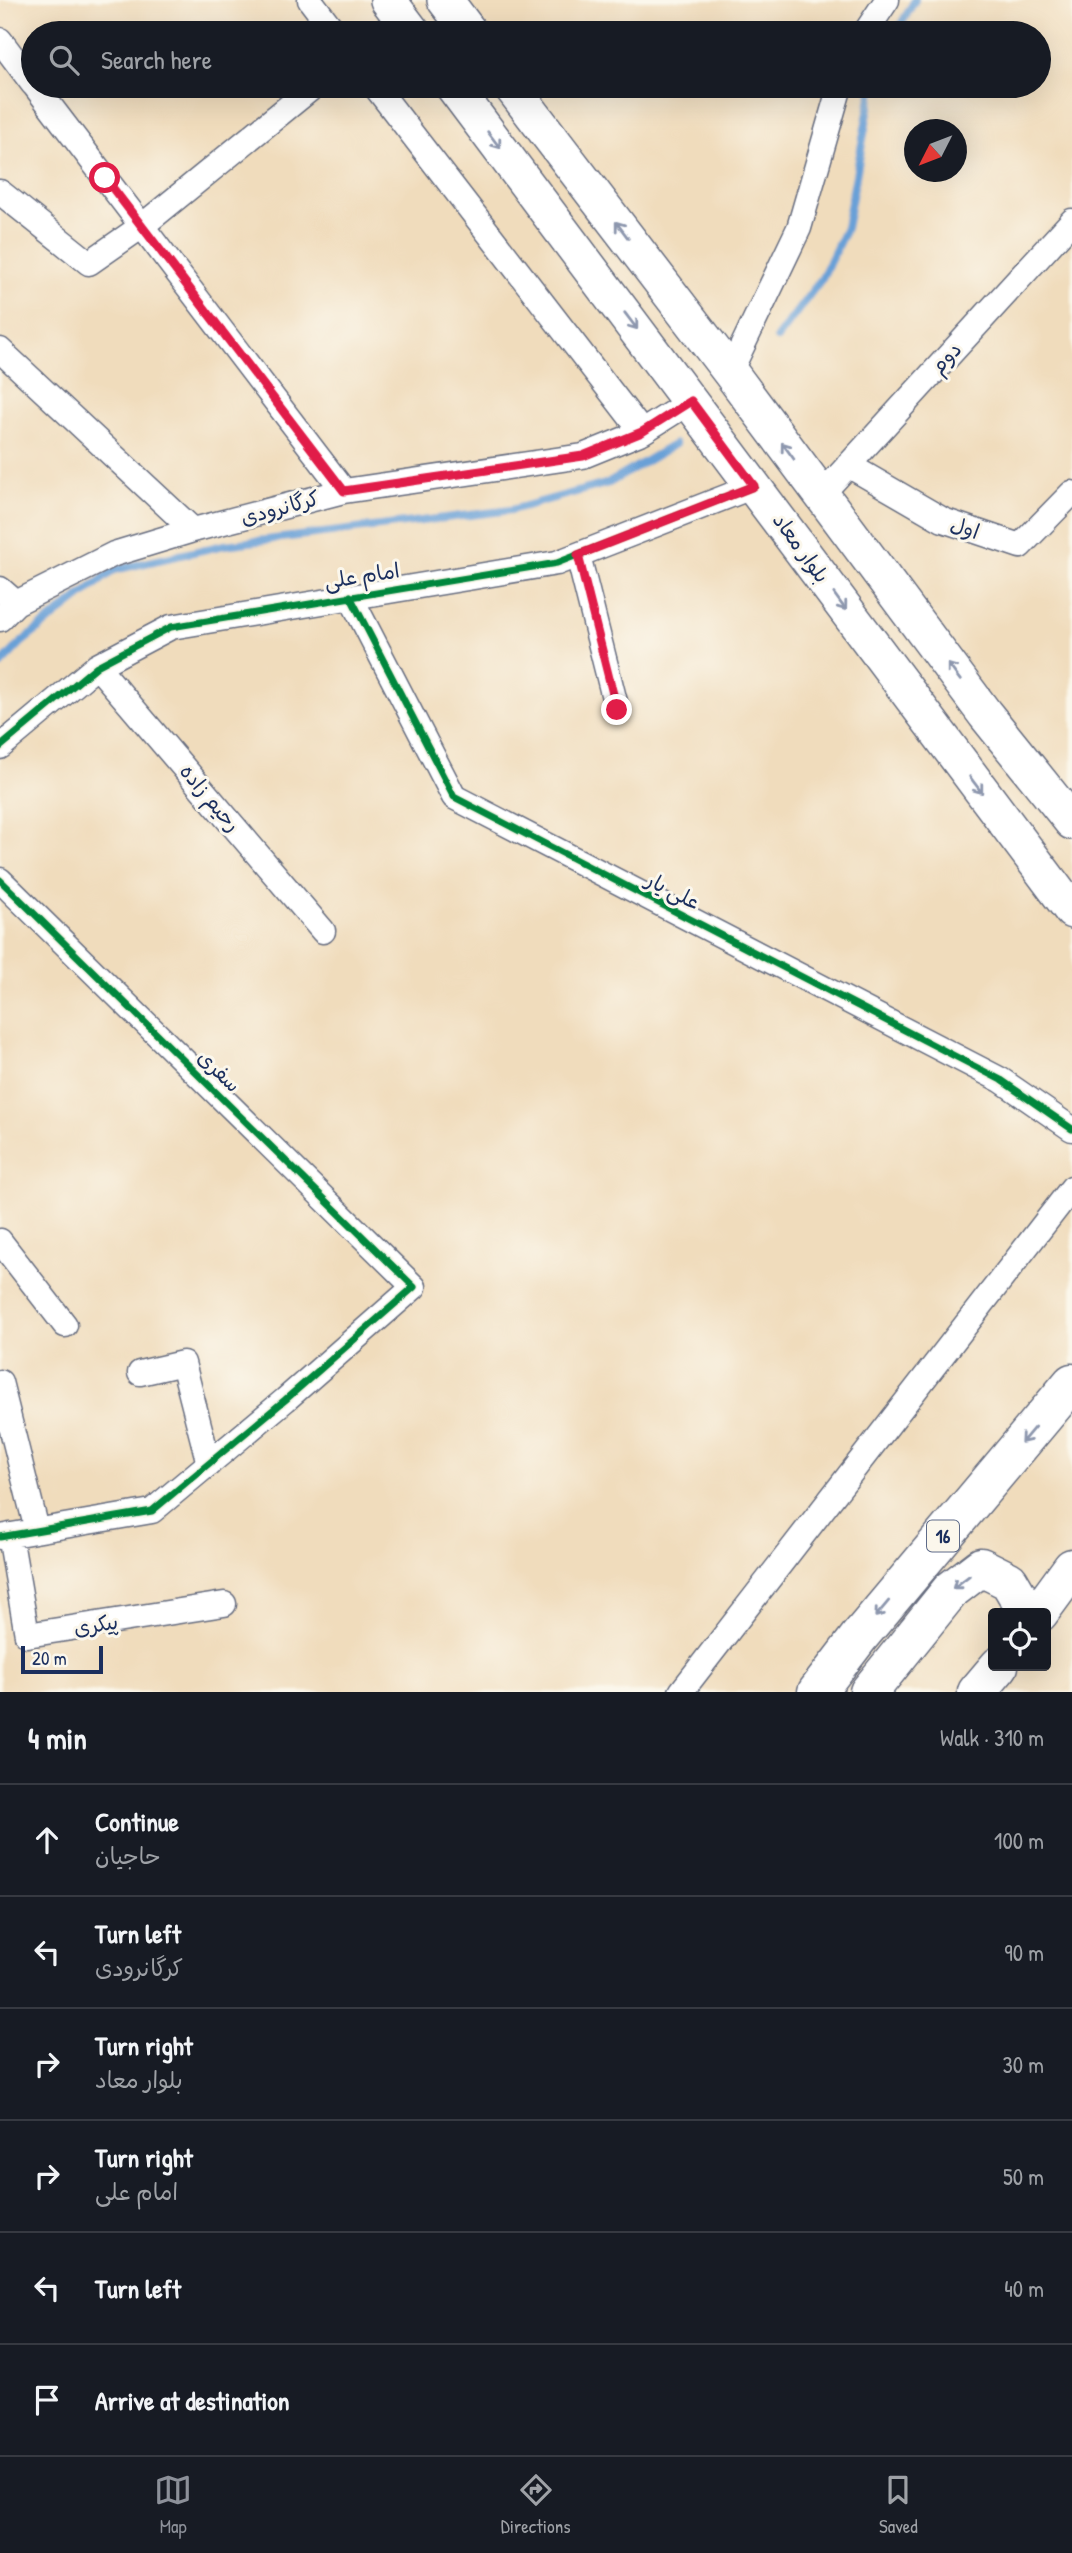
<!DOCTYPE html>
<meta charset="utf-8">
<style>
:root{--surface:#171b24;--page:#20242c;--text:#f1f3f6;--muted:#9ea1a6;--line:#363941;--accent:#8c9099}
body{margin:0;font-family:"Patrick Hand","Playpen Sans Arabic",sans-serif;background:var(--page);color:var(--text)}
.controls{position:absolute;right:21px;bottom:21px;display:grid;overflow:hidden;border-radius:7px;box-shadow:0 7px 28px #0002}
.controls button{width:63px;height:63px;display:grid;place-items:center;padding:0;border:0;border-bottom:2px solid var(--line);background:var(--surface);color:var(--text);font:35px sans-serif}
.compass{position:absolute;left:904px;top:119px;width:63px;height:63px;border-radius:50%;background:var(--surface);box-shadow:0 7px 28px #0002;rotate:228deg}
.scale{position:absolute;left:21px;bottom:18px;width:82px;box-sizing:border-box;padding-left:7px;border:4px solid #1b2f5e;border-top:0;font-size:19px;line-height:24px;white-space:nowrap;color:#1b2f5e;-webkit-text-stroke:5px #fbf7ec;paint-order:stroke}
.stop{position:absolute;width:21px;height:21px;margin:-16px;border:5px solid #e11d48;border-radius:50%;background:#fff}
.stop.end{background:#e11d48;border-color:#fff;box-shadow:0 2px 7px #0008}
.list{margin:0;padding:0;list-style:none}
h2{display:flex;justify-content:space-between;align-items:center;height:91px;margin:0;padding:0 28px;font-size:30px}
h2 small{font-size:23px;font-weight:400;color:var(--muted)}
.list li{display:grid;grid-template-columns:46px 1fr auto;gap:21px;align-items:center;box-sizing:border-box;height:112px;padding:0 28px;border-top:2px solid var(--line)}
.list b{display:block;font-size:26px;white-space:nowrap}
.list p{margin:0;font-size:23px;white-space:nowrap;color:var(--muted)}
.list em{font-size:23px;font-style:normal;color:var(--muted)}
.icon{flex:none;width:38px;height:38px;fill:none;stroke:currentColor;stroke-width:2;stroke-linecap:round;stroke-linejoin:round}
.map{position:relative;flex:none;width:1072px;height:1692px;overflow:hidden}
.search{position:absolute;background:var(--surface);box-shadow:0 7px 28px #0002;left:21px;right:21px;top:21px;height:77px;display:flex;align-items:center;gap:18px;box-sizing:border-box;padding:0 24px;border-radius:38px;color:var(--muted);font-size:26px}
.sheet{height:763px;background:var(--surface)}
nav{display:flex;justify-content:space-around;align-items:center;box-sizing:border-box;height:98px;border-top:2px solid var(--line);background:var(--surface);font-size:19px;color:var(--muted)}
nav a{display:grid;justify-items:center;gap:4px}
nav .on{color:var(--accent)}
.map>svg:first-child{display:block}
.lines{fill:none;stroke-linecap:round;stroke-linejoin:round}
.stream{stroke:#69a0d7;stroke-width:8}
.minor-casing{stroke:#666c7f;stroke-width:27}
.secondary-casing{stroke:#666c7f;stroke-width:38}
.trunk-casing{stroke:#666c7f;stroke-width:41}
.minor{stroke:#fff;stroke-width:24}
.secondary{stroke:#fff;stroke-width:35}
.trunk{stroke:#fff;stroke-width:38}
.cycleway-casing{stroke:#fbf7ec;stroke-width:11}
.cycleway{stroke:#00873e;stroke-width:7}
.oneway{stroke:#8d97ae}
.route{stroke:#e11d48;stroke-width:9}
.labels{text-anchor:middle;stroke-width:6;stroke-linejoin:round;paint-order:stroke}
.shield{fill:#fbf7ec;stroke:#5e6b89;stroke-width:2}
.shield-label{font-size:19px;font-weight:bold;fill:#1b2f5e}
.street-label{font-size:21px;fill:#1b2f5e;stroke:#fbf7ec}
</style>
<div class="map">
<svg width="1072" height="1692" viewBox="0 0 1072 1692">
<rect width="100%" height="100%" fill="#fbf7ec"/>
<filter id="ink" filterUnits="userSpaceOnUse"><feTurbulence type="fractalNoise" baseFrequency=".0143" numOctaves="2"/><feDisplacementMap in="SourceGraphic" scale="14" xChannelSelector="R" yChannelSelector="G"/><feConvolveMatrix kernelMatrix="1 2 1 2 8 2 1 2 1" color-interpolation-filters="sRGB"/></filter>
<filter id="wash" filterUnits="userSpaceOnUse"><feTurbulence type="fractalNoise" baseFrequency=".00686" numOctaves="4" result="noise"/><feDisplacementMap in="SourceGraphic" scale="28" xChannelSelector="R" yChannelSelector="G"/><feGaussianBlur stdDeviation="1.57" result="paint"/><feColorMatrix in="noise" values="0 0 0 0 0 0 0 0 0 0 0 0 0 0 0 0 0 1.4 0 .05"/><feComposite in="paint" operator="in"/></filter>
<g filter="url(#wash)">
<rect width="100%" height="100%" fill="#f0dcbc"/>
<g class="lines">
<path class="stream" d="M896 33 915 0
M777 338 822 278 846 228 873 86
M0 665 22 642 114 570 224 545 511 510 609 483 675 444"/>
</g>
</g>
<g filter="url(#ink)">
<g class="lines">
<defs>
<path id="minor" d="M310 0 335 33
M382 33 402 19
M865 33 887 0
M0 40 33 84
M35 86 344 491
M375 86 642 432
M0 192 89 263 142 226 314 86
M0 350 193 530
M730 372 799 228 840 86
M848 465 943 520 1020 546 1072 493
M821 495 1072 221
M578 555 617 710
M0 589 16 603
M350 596 454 797 1001 1080 1072 1129
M0 619 16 603 114 554 193 530 344 491 583 456 642 432 691 401
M97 666 323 931
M0 747 97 666 171 627 557 563 754 486
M0 880 414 1287 285 1400 152 1511 0 1537
M0 1241 65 1325
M140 1373 183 1363 209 1464
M0 1382 37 1530
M10 1535 27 1635 224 1604
M681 1692 1072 1188"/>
<path id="secondary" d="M388 0 413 33
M445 0 470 33
M453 86 1072 911
M511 86 730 372 985 714 1072 822"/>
<path id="trunk" d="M1039 1613 1072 1568
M817 1692 859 1637 1072 1383
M869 1692 951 1590 981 1567 1009 1581 1023 1605 1021 1613
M977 1692 999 1666"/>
</defs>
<use href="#minor" class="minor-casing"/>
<use href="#secondary" class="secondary-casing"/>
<use href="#trunk" class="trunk-casing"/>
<use href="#minor" class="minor"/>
<use href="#secondary" class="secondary"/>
<use href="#trunk" class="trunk"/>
<defs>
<path id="cycleway" d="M350 596 454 797 1001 1080 1072 1129
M0 747 97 666 171 627 557 563 754 486
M0 880 414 1287 285 1400 152 1511 0 1537"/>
</defs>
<use href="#cycleway" class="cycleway-casing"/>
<use href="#cycleway" class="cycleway"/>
</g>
<defs><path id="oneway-shaft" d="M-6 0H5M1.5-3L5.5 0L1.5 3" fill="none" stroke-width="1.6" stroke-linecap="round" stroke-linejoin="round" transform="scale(1.75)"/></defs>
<g class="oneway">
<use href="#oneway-shaft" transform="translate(494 140) rotate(53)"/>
<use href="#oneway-shaft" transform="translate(622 230) rotate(-127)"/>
<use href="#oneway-shaft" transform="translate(631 321) rotate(53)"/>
<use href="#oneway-shaft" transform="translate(788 451) rotate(-126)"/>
<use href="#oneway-shaft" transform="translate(840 602) rotate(54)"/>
<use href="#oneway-shaft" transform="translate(954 672) rotate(-127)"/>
<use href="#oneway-shaft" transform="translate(976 785) rotate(53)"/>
<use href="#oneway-shaft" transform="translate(1028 1435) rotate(130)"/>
<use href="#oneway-shaft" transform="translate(961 1582) rotate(143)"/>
<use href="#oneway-shaft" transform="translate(882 1609) rotate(130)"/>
</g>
</g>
<g class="lines" filter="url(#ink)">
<path class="route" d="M105 178 344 491 583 456 642 432 691 401 754 486 578 555 617 710"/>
</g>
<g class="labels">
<rect class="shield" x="927" y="1520.5" width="32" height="31" rx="5"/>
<g class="shield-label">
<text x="943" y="1543">16</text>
</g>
<g class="street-label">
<text transform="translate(946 358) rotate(-47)" y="7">دوم</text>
<text transform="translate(280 508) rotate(-15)" y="7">کرگانرودی</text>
<text transform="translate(965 528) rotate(19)" y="7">اول</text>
<text transform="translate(801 548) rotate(54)" y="7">بلوار معاد</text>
<text transform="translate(362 576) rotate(-9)" y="7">امام علی</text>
<text transform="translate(210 798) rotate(50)" y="7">رحیم زاده</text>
<text transform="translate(673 891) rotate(27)" y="7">علی یار</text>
<text transform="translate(219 1071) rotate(44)" y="7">سفری</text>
<text transform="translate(96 1625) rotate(-9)" y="7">پیکری</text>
</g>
</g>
</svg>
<div class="controls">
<button><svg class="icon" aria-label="locate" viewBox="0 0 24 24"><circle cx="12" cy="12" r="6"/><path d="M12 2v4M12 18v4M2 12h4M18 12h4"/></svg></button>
</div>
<svg class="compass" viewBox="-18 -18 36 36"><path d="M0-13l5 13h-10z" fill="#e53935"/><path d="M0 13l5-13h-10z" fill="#9ea1a6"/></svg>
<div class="scale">20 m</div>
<div class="stop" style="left:105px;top:178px"></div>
<div class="stop end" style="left:617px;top:710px"></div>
<div class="search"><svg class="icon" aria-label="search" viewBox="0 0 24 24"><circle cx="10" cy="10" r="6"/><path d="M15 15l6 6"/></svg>Search here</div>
</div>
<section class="sheet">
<h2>4 min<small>Walk · 310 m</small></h2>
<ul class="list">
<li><svg class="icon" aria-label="ahead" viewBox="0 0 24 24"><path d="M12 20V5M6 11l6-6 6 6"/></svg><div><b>Continue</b><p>حاجیان</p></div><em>100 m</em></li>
<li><svg class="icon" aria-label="left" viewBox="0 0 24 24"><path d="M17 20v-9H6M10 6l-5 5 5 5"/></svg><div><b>Turn left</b><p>کرگانرودی</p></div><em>90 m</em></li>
<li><svg class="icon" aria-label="right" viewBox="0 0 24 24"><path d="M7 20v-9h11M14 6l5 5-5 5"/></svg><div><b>Turn right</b><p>بلوار معاد</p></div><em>30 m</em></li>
<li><svg class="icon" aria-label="right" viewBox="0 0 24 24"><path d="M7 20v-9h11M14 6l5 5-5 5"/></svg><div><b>Turn right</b><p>امام علی</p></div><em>50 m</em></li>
<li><svg class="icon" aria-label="left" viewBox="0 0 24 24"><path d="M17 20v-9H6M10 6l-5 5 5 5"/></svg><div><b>Turn left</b></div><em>40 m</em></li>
<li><svg class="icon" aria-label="arrive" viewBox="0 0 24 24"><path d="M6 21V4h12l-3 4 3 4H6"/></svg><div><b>Arrive at destination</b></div></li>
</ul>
</section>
<nav>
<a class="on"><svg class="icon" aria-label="map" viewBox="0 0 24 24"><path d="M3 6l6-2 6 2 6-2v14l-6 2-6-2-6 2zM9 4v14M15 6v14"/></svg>Map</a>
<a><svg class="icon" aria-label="directions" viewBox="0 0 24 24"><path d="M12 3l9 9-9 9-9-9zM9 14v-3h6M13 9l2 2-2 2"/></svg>Directions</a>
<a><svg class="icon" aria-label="saved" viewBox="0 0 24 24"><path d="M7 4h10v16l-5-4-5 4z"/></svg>Saved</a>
</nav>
